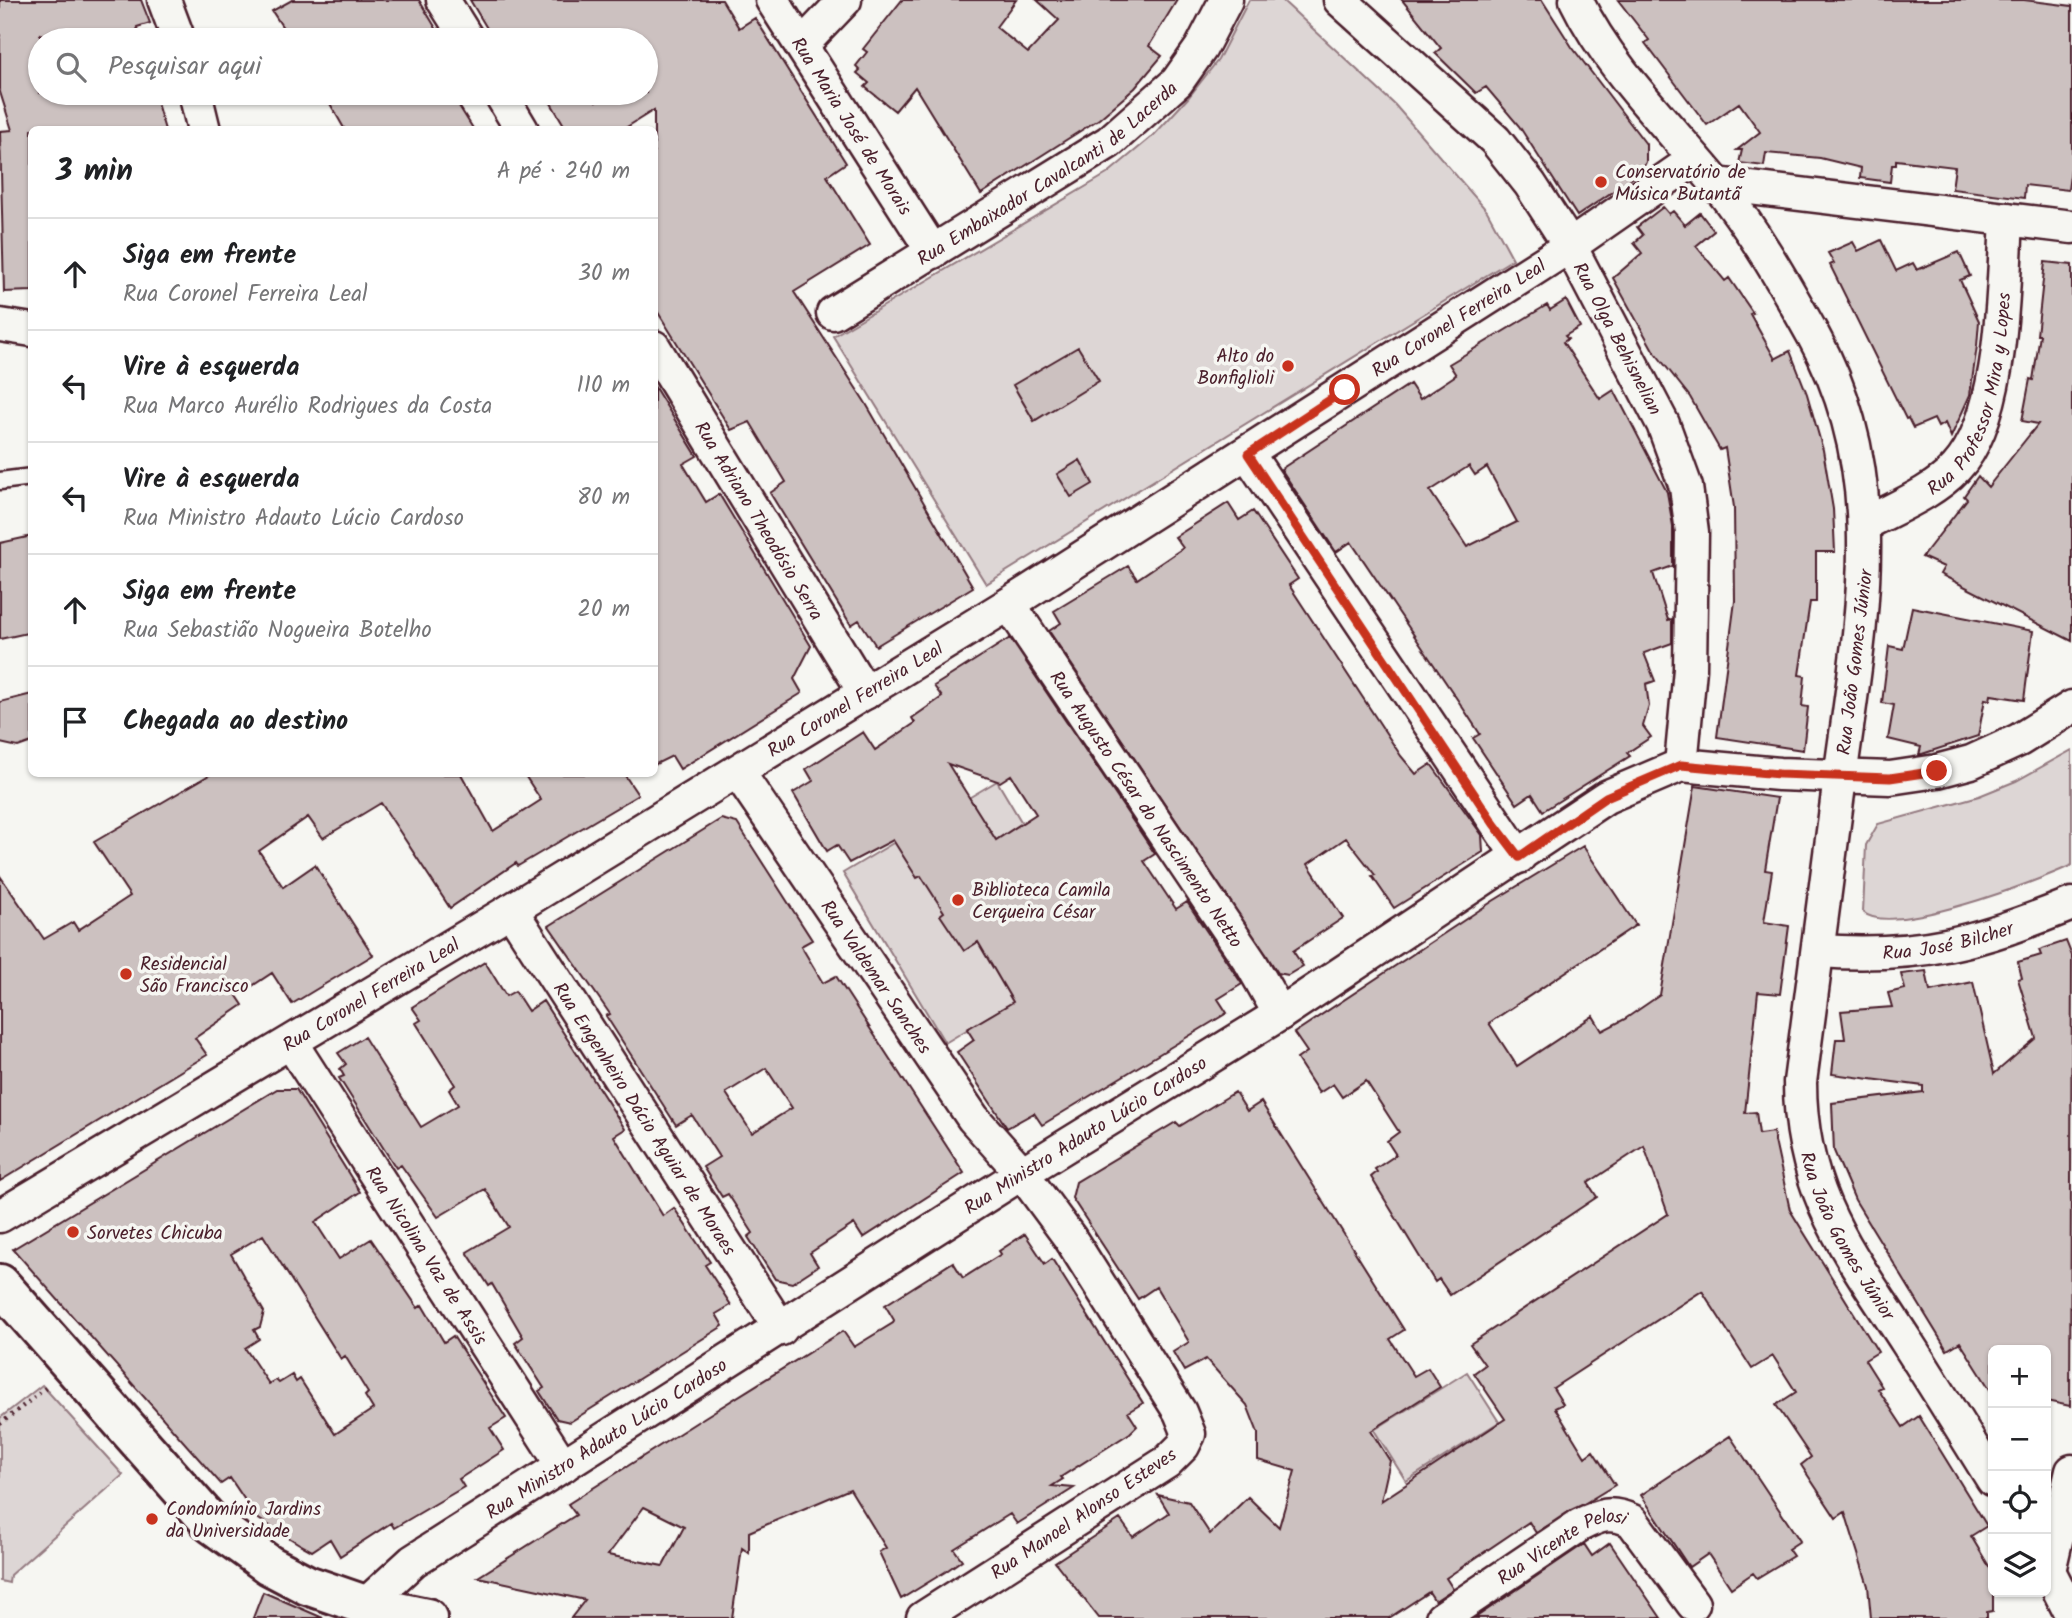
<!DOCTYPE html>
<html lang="pt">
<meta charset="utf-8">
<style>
:root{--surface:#fff;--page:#f6f6f6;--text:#202124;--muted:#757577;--line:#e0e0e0}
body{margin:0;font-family:Kalam,sans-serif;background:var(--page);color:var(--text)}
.controls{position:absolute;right:21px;bottom:21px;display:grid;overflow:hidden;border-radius:10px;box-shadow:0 2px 5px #0004}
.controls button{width:63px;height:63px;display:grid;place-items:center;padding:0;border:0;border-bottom:2px solid var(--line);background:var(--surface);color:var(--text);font:35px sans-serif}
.stop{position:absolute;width:21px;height:21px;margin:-16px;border:5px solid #c8321e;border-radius:50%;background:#fff}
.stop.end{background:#c8321e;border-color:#fff;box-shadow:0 2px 7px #0008}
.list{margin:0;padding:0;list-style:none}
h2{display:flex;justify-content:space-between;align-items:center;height:91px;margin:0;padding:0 28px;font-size:30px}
h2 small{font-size:23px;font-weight:400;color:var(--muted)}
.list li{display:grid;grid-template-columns:46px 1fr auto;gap:21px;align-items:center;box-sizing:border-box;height:112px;padding:0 28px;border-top:2px solid var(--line)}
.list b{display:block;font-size:26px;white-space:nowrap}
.list p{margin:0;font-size:23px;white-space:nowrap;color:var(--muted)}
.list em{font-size:23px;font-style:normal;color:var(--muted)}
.icon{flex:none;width:38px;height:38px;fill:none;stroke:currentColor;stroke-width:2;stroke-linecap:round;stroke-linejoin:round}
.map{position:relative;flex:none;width:2072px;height:1618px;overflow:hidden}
.search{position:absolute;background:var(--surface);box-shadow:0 2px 5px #0004;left:28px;top:28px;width:630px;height:77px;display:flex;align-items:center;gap:18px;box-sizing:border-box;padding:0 24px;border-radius:38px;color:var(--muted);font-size:26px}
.panel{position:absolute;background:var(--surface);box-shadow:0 2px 5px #0004;left:28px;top:126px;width:630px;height:651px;border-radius:10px}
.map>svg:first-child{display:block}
.green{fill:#ddd6d5;stroke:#947a80;stroke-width:2}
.building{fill:#ccc1c0;stroke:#4a1f2b;stroke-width:2;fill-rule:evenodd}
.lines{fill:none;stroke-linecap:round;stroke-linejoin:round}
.lane-casing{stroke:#4a1f2b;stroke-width:21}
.street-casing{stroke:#4a1f2b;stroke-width:37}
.secondary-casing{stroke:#4a1f2b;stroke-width:44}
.path{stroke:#4a1f2b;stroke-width:4.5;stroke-dasharray:2 5;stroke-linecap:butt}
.lane{stroke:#f6f6f2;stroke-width:16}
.street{stroke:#f6f6f2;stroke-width:32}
.secondary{stroke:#f6f6f2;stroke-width:38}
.route{stroke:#c8321e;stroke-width:9}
.poi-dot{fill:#c8321e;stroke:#f6f6f2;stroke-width:2.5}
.labels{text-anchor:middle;stroke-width:7;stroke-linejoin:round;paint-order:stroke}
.street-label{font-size:19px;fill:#4a1f2b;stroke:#f6f6f2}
.poi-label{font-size:19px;fill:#4a1f2b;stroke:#f6f6f2;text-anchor:start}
</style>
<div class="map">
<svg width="2072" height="1618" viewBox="0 0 2072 1618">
<rect width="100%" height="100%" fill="#f6f6f2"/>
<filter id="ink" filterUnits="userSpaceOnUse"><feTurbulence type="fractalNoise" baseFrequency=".0143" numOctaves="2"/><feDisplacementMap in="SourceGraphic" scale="14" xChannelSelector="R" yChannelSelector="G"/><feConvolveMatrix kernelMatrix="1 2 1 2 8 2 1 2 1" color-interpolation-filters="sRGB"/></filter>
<g filter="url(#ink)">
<path class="green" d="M1249 0H1282L1395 105 1487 211 1513 259 986 584 833 336 1107 174 1154 135 1188 98 1218 60Z
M2072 750V865C2038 881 1890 938 1863 912L1866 845 1878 824 1979 796 2016 781Z
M997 781 1078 917 1013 1002 945 1043 843 873Z
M1467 1372 1499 1422 1406 1481 1374 1430Z
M42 1385 123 1475 10 1575 9 1583 0 1581V1418Z"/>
<path class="building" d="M0 0H141L150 23 137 27 140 40H64L40 34V93H154L165 130H32V291L4 292 0 131 12 130 0 92Z
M292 0H419L443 40H291L272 11Z
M470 0H722L739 28 755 18 846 163 827 176 870 245 794 292 865 402 973 587 876 646 859 620 851 625 770 493 786 482 750 422 731 430 654 306V110L622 130H567L545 93H592L596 101 609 93H646V40H494Z
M902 0H1016L996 27 1028 53 1059 20 1037 0H1177L1149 46 1162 56 1135 88 1099 119 981 194 915 87 895 111 865 87 869 83 857 73 860 70 856 66 867 52 863 49Z
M1402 0H1542L1572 47 1646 144V162L1641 172 1577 216 1519 126 1486 87 1476 93 1435 53 1441 48Z
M1618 0H2024L2072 6V161L2068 190 2025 185 2024 198 1952 189 1955 167 1896 160V165H1892L1890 182 1860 178 1861 168 1820 158 1766 153 1764 166 1739 163 1742 150H1737L1760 132 1739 103 1707 125 1645 43 1649 40Z
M324 93H451L474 130H345Z
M1663 207 1669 214 1673 211 1685 225 1700 213 1714 231 1696 246 1725 281 1729 278 1753 313 1750 314 1775 359 1790 351 1807 394 1823 450 1833 509 1835 552H1816V602H1810L1799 675 1805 676 1802 706 1808 707 1803 750 1717 737 1735 601 1734 507 1725 448 1720 450 1690 397 1653 350 1613 278 1642 253 1634 243 1643 235 1637 227Z
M1881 240 1896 271 1913 263 1917 270 1959 252 1970 276 1960 280 1979 321 1977 346 1970 395 1951 437 1945 423 1938 427 1934 419 1913 428 1908 418 1906 419 1830 265 1834 263 1828 253 1853 242 1858 251Z
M2045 262 2072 265V641L1940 574 1944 567 1922 557 1967 499 1964 496 1978 476 1988 487 2038 424 2022 421 2030 379 2033 380 2040 335H2037Z
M1566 300 1580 327 1565 336 1568 339 1563 342 1600 399 1614 390 1667 492 1673 526V566L1653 573 1668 620 1672 619V643L1644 653 1655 681 1646 684 1649 706 1643 726 1651 737 1627 753 1630 756 1543 811 1532 794 1517 804 1473 738 1480 734 1459 702 1351 542 1336 552 1281 469 1410 384 1420 399 1456 375 1449 364 1547 305 1550 310ZM1469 466 1475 475 1487 467 1517 522 1467 547 1430 491Z
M1078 347 1099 381 1034 421 1013 385Z
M654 386 697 456 683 464 706 502 719 494 811 646 794 679 802 693 680 769 672 756 654 765Z
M1080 460 1093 484 1071 497 1057 474Z
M1228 503 1239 520 1253 511 1298 579 1289 585 1401 756 1416 774 1431 764 1482 835 1483 852 1394 908 1372 876 1375 875 1346 838 1308 864 1343 918 1293 951 1303 966 1288 975 1278 973 1049 631 1061 623 1054 611 1128 566 1137 579 1183 548 1175 537Z
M32 536V632L0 639V543Z
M1912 607 2033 631 2024 700 1991 695 1990 700 1985 699 1978 736 1919 755 1921 747 1888 739 1894 705 1882 703 1889 646 1903 649Z
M1010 638 1155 854 1144 861 1176 909 1187 902 1242 984 1218 999 1227 1013 1042 1125 1034 1113 1007 1128 957 1052 974 1040 967 1029 1013 1002 978 942 964 951 940 915 944 912 921 876 917 878 893 840 849 863 837 845 827 851 793 793 813 781 806 769 863 732 875 750 915 723 912 718 942 697 934 686ZM948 764 1000 782 1011 775 1036 814 996 840Z
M32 694V742L18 747 0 743V702Z
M211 774H461L493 831 541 800 524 774H624L638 795 518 866 516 863 450 908 381 803 323 838 308 817 259 851 283 887 315 865 373 955 292 1004 272 973 237 996 243 1005 195 1038 207 1055 0 1181V876L44 939 73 922 78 930 130 896 94 842Z
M1695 786 1777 798 1765 870 1772 871 1764 922 1789 926 1780 994 1758 992 1745 1113 1756 1112 1759 1134 1773 1132 1790 1210 1878 1352 1865 1360 1882 1387 1878 1389 1903 1427 1919 1416 1987 1526 1971 1536 1993 1573V1611L1987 1612V1618H1871L1868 1586 1845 1512 1836 1518 1801 1465 1811 1457 1776 1405 1796 1392 1773 1356 1752 1369 1702 1291 1553 1388 1563 1404 1555 1408 1585 1457 1593 1451 1615 1485 1536 1533 1529 1522 1446 1578 1453 1589 1435 1601 1429 1592 1389 1618H1099L1055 1562 1120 1519 1133 1537 1169 1513 1158 1495 1189 1502 1210 1534 1248 1497 1279 1527 1295 1471 1258 1460V1433L1247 1405 1206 1359 1184 1371 1173 1352 1189 1342 1156 1287 1138 1299 1072 1198 1076 1182 1176 1122 1180 1126 1235 1092 1247 1111 1261 1102 1404 1330 1390 1339 1414 1376 1428 1368 1440 1387 1371 1431 1390 1461 1381 1501 1505 1419 1474 1373 1485 1365 1470 1344 1668 1214 1644 1146 1588 1183 1597 1197 1450 1295 1439 1279 1435 1282 1371 1177 1377 1172 1375 1169 1396 1155 1387 1141 1399 1132 1366 1081 1342 1097 1333 1084 1319 1093 1297 1059 1307 1052 1294 1033 1493 901 1583 846 1636 925 1489 1023 1517 1066 1593 1016 1602 1031 1625 1019 1660 995Z
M721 819 737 823 812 940 801 946 823 983 836 976 964 1173 863 1238 854 1224 810 1253 818 1266 792 1283 775 1279 748 1237 753 1233 728 1194 722 1197 703 1167 719 1157 692 1115 676 1125 606 1016 610 1014 549 926ZM766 1068 792 1108 752 1133 726 1093Z
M2066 941 2072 956 2070 1406 2046 1401V1350H1993V1394L1960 1342 1947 1350 1855 1200 1834 1151 1832 1103 1923 1092V1086L1832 1074 1836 1039H1845L1841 1011 1892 1007 1888 993 1905 989 1901 974 1926 971 1930 991 1973 982 1994 1074 2036 1038 2018 979 2022 978 2018 962 2041 955 2039 950Z
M485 962 506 996 515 991 528 1011 543 1001 625 1129 614 1136 663 1216 674 1208 710 1262 705 1265 731 1305 716 1314 723 1326 570 1422 557 1419 539 1391 544 1388 515 1343 523 1337 492 1284 489 1286 467 1252 509 1227 485 1189 438 1217 401 1165 396 1168 339 1078 344 1076 340 1069 346 1064 338 1053 364 1037 421 1127 458 1105 449 1090 455 1085 416 1023 421 1020 412 1007Z
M277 1089H296L360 1192 315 1222 339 1259 371 1239 418 1308 422 1305 444 1342 453 1336 506 1418 490 1428 504 1450 459 1479 464 1487 394 1528 391 1523 340 1556 330 1539 312 1551 301 1545 257 1518 230 1478 221 1484 13 1249ZM263 1235 341 1359 345 1356 368 1393 365 1396 373 1409 335 1434 300 1379 296 1382 292 1375 279 1383 276 1380 269 1384 245 1348 259 1339 254 1330 260 1327 264 1312 231 1254Z
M1025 1234 1045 1264 1052 1259 1143 1403 1128 1412 1137 1426 1130 1433 1061 1477 1063 1479 1052 1486 1074 1488 1017 1524 1010 1514 954 1549 962 1560 945 1572 901 1599 879 1552 886 1548 850 1489 749 1532V1553L742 1548 732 1618H571L585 1600 478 1577 576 1515 568 1504 705 1417 843 1331 854 1347 893 1323 894 1320 885 1305 953 1262 963 1278 1001 1254 999 1251ZM644 1507 684 1527 663 1566 608 1555Z
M1730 1436 1800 1541 1788 1549 1793 1556 1757 1578 1753 1573 1731 1588 1708 1554 1689 1567 1641 1495Z
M1610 1543 1661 1618H1475L1584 1544 1592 1556Z
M263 1592 323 1618H253Z"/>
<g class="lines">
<defs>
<path id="lane" d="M0 481 32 477"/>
<g id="street">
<path d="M164 0 179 40"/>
<path d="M443 0 468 40"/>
<path id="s1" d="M772 0 933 252"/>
<path id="s2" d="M1340 0 1495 140 1530 184 1570 246 1663 424 1686 487 1692 532 1690 669 1681 765"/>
<path id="s3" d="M1576 0C1609 68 1667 124 1715 182 1753 228 1784 283 1813 335 1893 478 1860 626 1840 778 1827 879 1813 980 1800 1082 1800 1194 1850 1254 1908 1344 1937 1389 1965 1435 1993 1480"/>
<path d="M802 45 845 0"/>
<path d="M195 93 204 130"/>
<path d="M500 93 522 130"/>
<path d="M1717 184 2072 227"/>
<path id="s4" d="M833 313 1109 142 1177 82 1201 48 1226 0"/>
<path d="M0 325 32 330"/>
<path id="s5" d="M654 347 865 693"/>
<path d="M1248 454 1519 857"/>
<path id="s6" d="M1865 524C1894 508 1933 493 1956 468 2004 417 2003 287 2007 219"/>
<path id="s7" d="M1009 604 1251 963 1280 1014"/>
<path id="s8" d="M738 772 973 1118 1022 1173 1070 1238 1180 1412 1189 1434 1183 1446 1167 1462 923 1618"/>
<path id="s9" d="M511 910 781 1329"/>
<path id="s10" d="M1819 951C1922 958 1978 942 2072 904"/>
<path id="s11" d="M291 1043 563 1466"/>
<path id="s12" d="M0 1216 511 910 1009 604 1570 246 1695 159"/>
<path d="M2046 1565 2072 1616"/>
<path d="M2049 1571 2072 1471"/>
<path id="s13" d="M365 1605 413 1561 1022 1173 1280 1014 1606 797 1681 765 1779 774 1890 778 1937 771 1971 762 2019 740 2072 707"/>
<path id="s14" d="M1442 1618 1580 1525C1600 1515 1611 1511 1632 1521L1693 1604"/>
</g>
<path id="secondary" d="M0 1284 212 1524 269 1565 307 1585 365 1605 427 1618"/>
</defs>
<use href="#lane" class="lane-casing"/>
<use href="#street" class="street-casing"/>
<use href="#secondary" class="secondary-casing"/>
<path class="path" d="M0 1424 47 1387"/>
<use href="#lane" class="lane"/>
<use href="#street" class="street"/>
<use href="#secondary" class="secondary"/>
</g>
</g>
<g class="lines" filter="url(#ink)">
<path class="route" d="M1345 390 1248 454 1494 824 1519 857 1606 797 1681 765 1779 774 1890 778 1937 771"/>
</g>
<g class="poi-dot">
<circle cx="1601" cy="182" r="7"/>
<circle cx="1288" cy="366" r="7"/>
<circle cx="958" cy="900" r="7"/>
<circle cx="126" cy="974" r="7"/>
<circle cx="73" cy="1232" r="7"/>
<circle cx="152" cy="1519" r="7"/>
</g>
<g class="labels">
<g class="street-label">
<text dy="7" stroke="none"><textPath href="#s1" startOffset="149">Rua Maria José de Morais</textPath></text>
<text dy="7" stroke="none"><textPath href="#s4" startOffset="256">Rua Embaixador Cavalcanti de Lacerda</textPath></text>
<text dy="7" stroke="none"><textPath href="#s12" startOffset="1713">Rua Coronel Ferreira Leal</textPath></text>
<text dy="7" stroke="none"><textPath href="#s2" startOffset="443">Rua Olga Behisnelian</textPath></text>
<text dy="7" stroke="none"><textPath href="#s6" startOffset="182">Rua Professor Mira y Lopes</textPath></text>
<text dy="7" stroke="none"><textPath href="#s5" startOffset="203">Rua Adriano Theodósio Serra</textPath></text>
<text transform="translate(1854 662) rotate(-83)" y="7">Rua João Gomes Júnior</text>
<text dy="7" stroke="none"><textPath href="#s12" startOffset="999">Rua Coronel Ferreira Leal</textPath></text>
<text dy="7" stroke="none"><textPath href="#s7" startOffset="247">Rua Augusto César do Nascimento Netto</textPath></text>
<text dy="7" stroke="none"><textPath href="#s10" startOffset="130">Rua José Bilcher</textPath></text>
<text dy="7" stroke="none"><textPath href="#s8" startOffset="247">Rua Valdemar Sanches</textPath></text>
<text dy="7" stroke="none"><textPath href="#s12" startOffset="432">Rua Coronel Ferreira Leal</textPath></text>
<text dy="7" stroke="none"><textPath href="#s9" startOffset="248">Rua Engenheiro Dácio Aguiar de Moraes</textPath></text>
<text dy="7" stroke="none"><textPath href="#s13" startOffset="861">Rua Ministro Adauto Lúcio Cardoso</textPath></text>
<text dy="7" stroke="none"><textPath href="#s3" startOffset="1335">Rua João Gomes Júnior</textPath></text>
<text dy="7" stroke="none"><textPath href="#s11" startOffset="252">Rua Nicolina Vaz de Assis</textPath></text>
<text dy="7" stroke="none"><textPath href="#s13" startOffset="294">Rua Ministro Adauto Lúcio Cardoso</textPath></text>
<text transform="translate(1083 1513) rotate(-34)" y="7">Rua Manoel Alonso Esteves</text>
<text dy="7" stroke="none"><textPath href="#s14" startOffset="142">Rua Vicente Pelosi</textPath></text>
</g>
<g class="poi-label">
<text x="1615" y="178">Conservatório de<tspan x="1615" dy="22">Música Butantã</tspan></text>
<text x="1274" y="362" text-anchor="end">Alto do<tspan x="1274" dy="22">Bonfiglioli</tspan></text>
<text x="972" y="896">Biblioteca Camila<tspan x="972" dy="22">Cerqueira César</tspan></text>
<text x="140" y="970">Residencial<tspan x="140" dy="22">São Francisco</tspan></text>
<text x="87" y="1239">Sorvetes Chicuba</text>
<text x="166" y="1515">Condomínio Jardins<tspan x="166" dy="22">da Universidade</tspan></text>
</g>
</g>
</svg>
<div class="controls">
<button>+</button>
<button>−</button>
<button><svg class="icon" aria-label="locate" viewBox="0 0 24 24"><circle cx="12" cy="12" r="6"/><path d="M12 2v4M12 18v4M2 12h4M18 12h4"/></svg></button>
<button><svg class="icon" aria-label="layers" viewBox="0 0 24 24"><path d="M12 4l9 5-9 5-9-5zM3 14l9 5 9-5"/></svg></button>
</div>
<div class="stop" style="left:1345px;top:390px"></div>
<div class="stop end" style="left:1937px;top:771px"></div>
<div class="search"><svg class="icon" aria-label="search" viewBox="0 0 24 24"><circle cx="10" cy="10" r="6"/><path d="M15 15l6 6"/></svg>Pesquisar aqui</div>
<section class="panel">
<h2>3 min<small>A pé · 240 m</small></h2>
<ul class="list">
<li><svg class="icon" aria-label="ahead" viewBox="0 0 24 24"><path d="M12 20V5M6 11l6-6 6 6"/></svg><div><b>Siga em frente</b><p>Rua Coronel Ferreira Leal</p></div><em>30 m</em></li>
<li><svg class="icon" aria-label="left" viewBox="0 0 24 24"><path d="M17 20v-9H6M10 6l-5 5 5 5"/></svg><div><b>Vire à esquerda</b><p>Rua Marco Aurélio Rodrigues da Costa</p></div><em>110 m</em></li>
<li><svg class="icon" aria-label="left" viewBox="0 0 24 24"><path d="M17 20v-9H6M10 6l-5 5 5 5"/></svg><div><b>Vire à esquerda</b><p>Rua Ministro Adauto Lúcio Cardoso</p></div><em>80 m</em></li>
<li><svg class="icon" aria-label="ahead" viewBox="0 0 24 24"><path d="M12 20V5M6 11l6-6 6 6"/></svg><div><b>Siga em frente</b><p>Rua Sebastião Nogueira Botelho</p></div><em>20 m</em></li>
<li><svg class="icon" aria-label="arrive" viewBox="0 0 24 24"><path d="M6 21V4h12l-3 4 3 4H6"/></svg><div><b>Chegada ao destino</b></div></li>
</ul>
</section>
</div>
